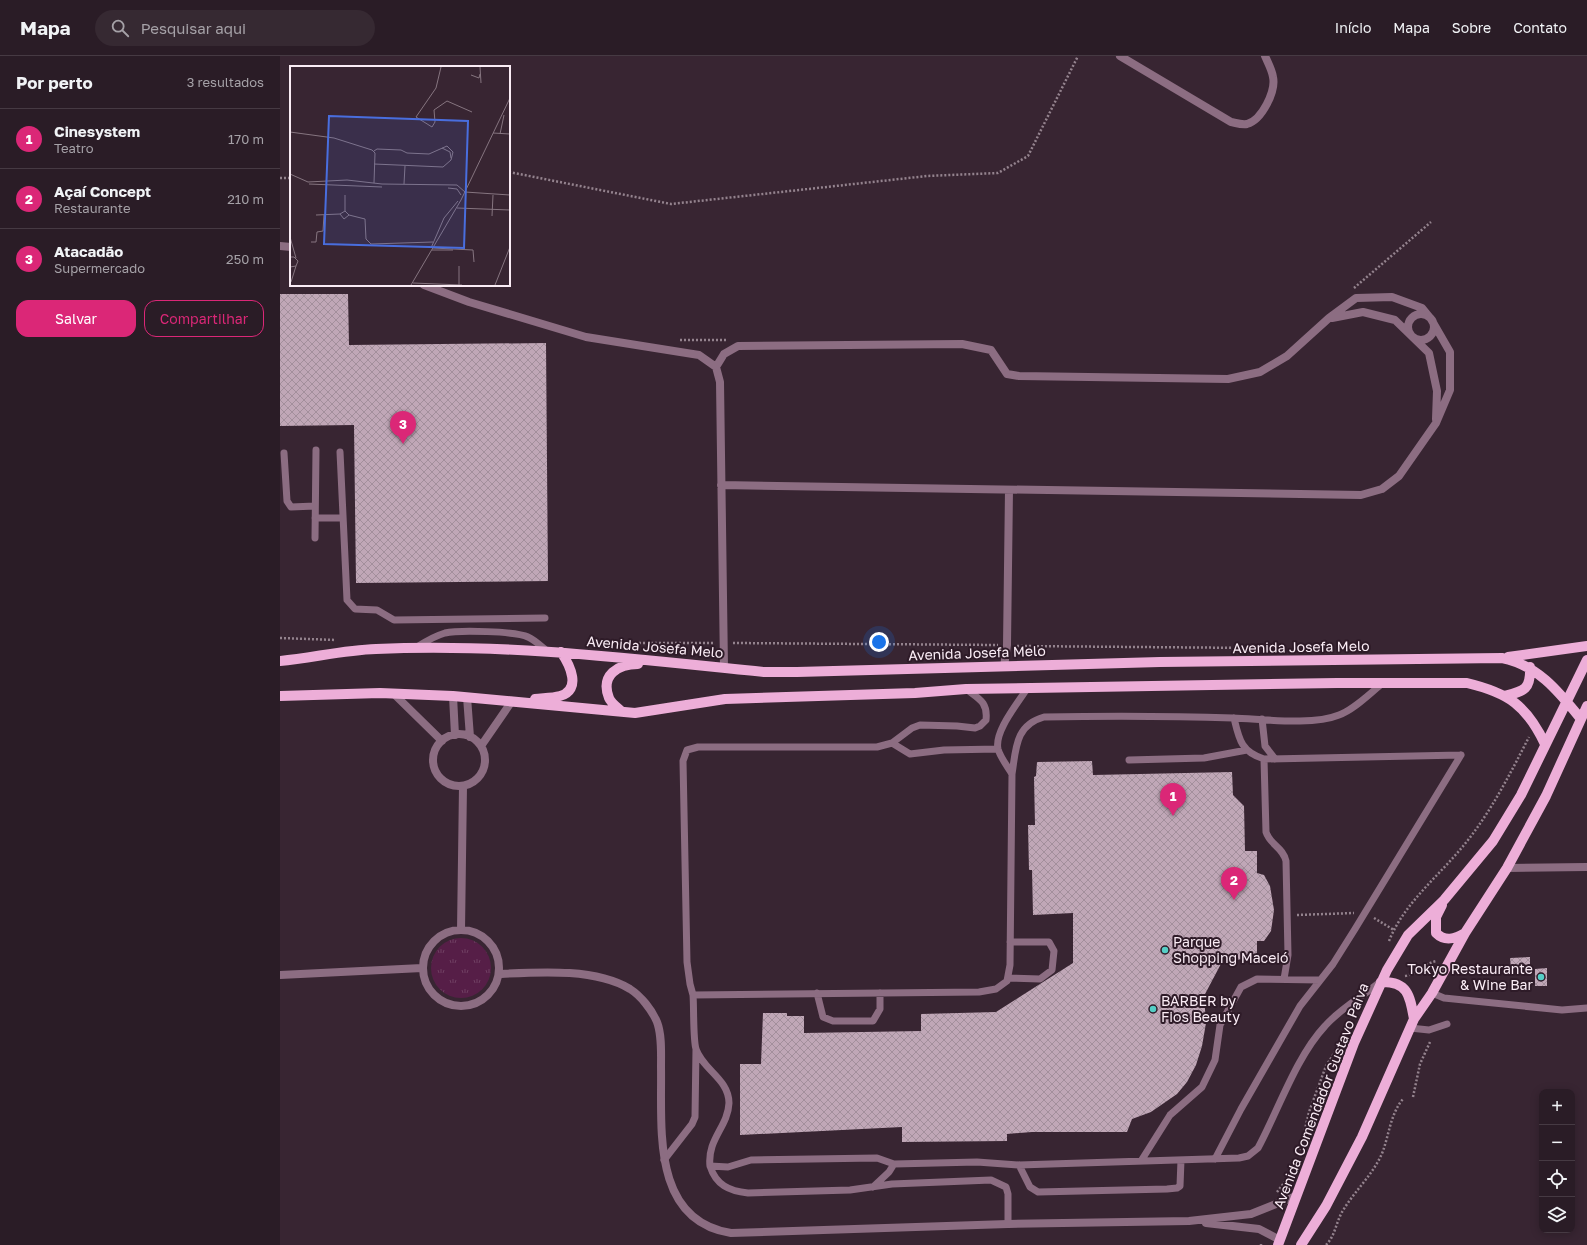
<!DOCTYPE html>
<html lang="pt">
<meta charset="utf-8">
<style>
:root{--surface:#2a1c26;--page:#362932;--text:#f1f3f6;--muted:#a5a1a7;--line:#463a43;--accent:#db2777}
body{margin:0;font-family:"Golos Text",sans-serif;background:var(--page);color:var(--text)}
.controls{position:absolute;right:12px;bottom:12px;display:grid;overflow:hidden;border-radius:8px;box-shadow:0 2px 10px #0003}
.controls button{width:36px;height:36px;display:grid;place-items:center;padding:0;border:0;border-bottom:1px solid var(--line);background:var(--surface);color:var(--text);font:20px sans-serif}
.you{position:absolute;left:599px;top:586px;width:14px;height:14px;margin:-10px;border:3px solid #fff;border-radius:50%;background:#1a73e8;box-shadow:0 0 0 6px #1a73e833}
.badge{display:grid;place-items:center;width:26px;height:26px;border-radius:50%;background:var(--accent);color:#fff;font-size:13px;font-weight:700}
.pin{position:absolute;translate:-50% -33px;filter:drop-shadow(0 1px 2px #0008)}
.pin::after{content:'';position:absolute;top:21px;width:14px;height:12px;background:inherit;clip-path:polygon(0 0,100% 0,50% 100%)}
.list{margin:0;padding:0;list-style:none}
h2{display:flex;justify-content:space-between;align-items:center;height:52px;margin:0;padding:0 16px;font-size:17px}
h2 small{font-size:13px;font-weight:400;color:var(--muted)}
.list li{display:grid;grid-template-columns:26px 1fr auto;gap:12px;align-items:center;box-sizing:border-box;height:60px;padding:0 16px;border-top:1px solid var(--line)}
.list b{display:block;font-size:15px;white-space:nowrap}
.list p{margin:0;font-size:13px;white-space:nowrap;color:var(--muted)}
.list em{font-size:13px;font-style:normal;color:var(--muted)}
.actions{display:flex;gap:8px;padding:12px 16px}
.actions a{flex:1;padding:9px 0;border:1px solid var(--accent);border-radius:12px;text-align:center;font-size:14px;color:var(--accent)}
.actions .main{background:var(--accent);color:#fff}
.icon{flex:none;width:22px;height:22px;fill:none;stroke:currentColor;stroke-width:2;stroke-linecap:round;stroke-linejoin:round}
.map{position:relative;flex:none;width:1307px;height:1189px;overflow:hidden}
header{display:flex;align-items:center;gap:24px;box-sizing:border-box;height:56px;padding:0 20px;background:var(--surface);border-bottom:1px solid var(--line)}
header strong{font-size:19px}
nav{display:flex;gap:22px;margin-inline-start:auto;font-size:14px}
.search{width:280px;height:36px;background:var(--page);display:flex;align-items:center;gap:10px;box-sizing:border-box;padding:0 14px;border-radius:22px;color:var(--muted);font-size:15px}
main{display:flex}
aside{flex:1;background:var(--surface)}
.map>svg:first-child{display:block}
.grass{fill:url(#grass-tufts)}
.building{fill:url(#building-cross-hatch)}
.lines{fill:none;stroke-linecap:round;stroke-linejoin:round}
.path{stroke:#94838e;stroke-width:2.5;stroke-dasharray:2 2;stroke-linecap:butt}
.lane{stroke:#8c6d82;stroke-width:7}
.street{stroke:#8c6d82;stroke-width:8}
.primary{stroke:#edaed8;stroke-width:10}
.poi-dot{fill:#55cec6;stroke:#2e1b28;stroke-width:1.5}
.labels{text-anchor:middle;stroke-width:4;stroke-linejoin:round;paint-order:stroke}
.street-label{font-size:14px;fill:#faecf5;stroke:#2e1b28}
.poi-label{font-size:14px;fill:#faecf5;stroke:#2e1b28;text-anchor:start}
.inset-road{fill:none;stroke:#867580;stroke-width:1}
.view{fill:#496ede;fill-opacity:0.15;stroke:#496ede;stroke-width:2}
.inset-edge{fill:none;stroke:#faecf5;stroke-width:2}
</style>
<header>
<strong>Mapa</strong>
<div class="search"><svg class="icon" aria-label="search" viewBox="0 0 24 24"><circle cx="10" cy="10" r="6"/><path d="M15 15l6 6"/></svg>Pesquisar aqui</div>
<nav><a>Início</a><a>Mapa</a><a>Sobre</a><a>Contato</a></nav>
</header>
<main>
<aside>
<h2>Por perto<small>3 resultados</small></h2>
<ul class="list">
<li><span class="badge">1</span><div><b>Cinesystem</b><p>Teatro</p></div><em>170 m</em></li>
<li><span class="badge">2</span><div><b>Açaí Concept</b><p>Restaurante</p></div><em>210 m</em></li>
<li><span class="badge">3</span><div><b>Atacadão</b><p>Supermercado</p></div><em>250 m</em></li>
</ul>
<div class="actions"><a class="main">Salvar</a><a>Compartilhar</a></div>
</aside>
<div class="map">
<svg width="1307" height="1189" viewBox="0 0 1307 1189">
<defs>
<pattern id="grass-tufts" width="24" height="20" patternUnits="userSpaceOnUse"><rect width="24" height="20" fill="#561e47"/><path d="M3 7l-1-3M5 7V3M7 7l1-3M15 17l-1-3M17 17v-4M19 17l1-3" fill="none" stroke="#6f3f62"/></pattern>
<pattern id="building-cross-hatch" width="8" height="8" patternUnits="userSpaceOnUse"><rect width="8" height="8" fill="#c0a7b7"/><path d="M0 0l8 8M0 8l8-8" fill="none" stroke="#a38f9c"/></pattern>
</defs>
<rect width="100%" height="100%" fill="#382532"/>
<path class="grass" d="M151 912a30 30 0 1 1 60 0a30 30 0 1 1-60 0Z"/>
<path class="building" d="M0 238H68L69 289 266 287 268 525 76 527 74 369 0 370Z
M812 705 813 719 952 716 953 739 964 750 965 795H977V817L984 819 990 830 994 854 991 875 984 885H977V903L943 904 924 940 926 967 922 990 916 1009 907 1026 897 1038 871 1056 852 1063 847 1076H752L727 1078V1085L622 1086V1071L460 1079V1008H481L483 957H507V960H524V977L641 975V958L716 956 793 907V857L753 859 752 814H749L748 769H755L754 721 756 720 757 706Z
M1250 901V912H1231L1230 902Z
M1267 912V930H1255V913Z"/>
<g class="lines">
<path class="path" d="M229 116 391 148 647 120 718 117 748 100 798 0
M0 122H11
M1074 232 1151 166
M400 284H447
M0 582 56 584
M319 587H434
M453 587 718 589
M737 590 978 592
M1017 859 1074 857
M1094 862 1114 874
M1109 885C1124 847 1159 820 1184 789 1211 756 1230 718 1249 681
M1125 920C1138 918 1144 907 1157 905
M1133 1041 1140 1008 1150 986
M1020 1094 1029 1056 1046 1010 1060 988
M997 1136 1011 1118
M981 1188V1189
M1046 1189C1055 1180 1056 1167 1062 1156 1075 1134 1094 1118 1103 1095 1109 1078 1111 1057 1123 1043"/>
<path class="lane" d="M60 396 67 544 75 553 97 554 114 564 265 562
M4 397 7 445 11 451 35 450
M35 462H63
M35 482 36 394
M137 591C146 585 155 580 165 577 178 574 236 575 248 581 255 584 262 591 268 596
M748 631C739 646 714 675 718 693 720 701 728 711 732 718L730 909 727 925 716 933 699 936 413 939C414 951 413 984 416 993 423 1014 449 1023 449 1047 448 1071 427 1083 430 1110L448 1111 471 1104 597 1102 614 1108 697 1106 739 1109 959 1102 968 1100 978 1092C998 1055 1016 1001 1045 970 1061 952 1082 941 1100 926
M954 662C959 683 961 696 984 703L1181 699
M982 663 985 690 995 703
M612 687 630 698 664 694 718 693
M984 703 986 776C990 789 1003 791 1006 805L1008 899 1004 923
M849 704 924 702 967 694
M732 718C736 693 735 669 764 661 827 660 890 660 953 662 983 663 1032 670 1059 659 1075 653 1090 637 1103 627
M728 922 760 923 772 914 774 895 769 886H730
M537 937 543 961 553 965H593L600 953V937
M1152 937 1164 942 1282 954 1307 952
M413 939 410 928 407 906 403 705 407 694 418 691H597L612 687 632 672 640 669 677 670 695 672 700 670 706 664C708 646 699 643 686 633
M1130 972 1149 974 1167 968
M935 1103 961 1053 1020 950 1053 908 1075 873 1181 699
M384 1104 412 1068 415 1061 416 993
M861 1105 890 1059 922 1031 935 1004 940 969 961 931 977 923 1040 924
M739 1109 750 1131 758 1136 887 1133 897 1132 900 1130 901 1104
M430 1110C436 1129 449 1135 468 1137L570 1134 612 1128 711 1124 726 1131 728 1138V1168
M593 1131 609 1116 614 1108"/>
<path class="street" d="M840 0 951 66C956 67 962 69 967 68 982 64 996 35 993 21 992 14 988 7 985 0
M0 190 11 191
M144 229 189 246 306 281 419 299 436 311 440 326 444 612
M1128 271a13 13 0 1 1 26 0a13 13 0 1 1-26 0Z
M1052 262 1083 256 1115 264 1149 297 1157 335 1156 363
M436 311 444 298 458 290 682 288 711 294 727 318 739 320 948 323 980 316 1007 300 1049 262 1076 242 1112 241 1142 252 1151 263 1170 296V334L1156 367 1119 420 1102 433 1081 439 441 429
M724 611 727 589 729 434
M114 638 162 685
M173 640 175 679
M187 641 190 681
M153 704a26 26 0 1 1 52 0a26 26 0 1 1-52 0Z
M201 690 232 645
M1227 812 1307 811
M143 912a38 38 0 1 1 76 0a38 38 0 1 1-76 0Z
M181 874 183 730
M219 918C259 916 315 912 350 933 361 940 372 954 377 966 382 979 381 996 381 1011 382 1072 371 1164 451 1177L728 1168 909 1165 971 1158 1016 1140
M0 919 142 912
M926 1167 979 1173 1000 1184"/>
<path class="primary" d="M1228 601 1307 590
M0 605C32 602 64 594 96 593 226 587 355 603 484 616H517L880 606 1222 602C1258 609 1279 636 1301 663
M0 640 100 637 173 640 355 657 445 643 635 637 686 633 1057 627H1187C1229 637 1247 650 1265 688
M1224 640C1244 635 1251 634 1250 611
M255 643C263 642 272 642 280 640 302 634 290 609 281 596
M342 656C338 652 331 647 329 642 320 619 338 608 358 608
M1162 849 1156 861V877C1165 886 1175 883 1185 877
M1101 926C1128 925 1130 940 1134 963
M998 1189 1074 987 1107 914 1128 879 1164 844 1213 785 1241 739 1307 604
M1021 1189 1046 1150 1082 1081 1134 963 1152 937 1185 877 1227 812 1266 740 1307 650"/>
</g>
<g class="poi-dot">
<circle cx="885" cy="894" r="4"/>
<circle cx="1261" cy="921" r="4"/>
<circle cx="873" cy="953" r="4"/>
</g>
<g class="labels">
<g class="street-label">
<text transform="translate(375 591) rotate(5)" y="5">Avenida Josefa Melo</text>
<text transform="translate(1021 591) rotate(-1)" y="5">Avenida Josefa Melo</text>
<text transform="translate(697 597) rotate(-2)" y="5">Avenida Josefa Melo</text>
<text transform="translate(1041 1040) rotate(-69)" y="5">Avenida Comendador Gustavo Paiva</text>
</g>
<g class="poi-label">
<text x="893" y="891">Parque<tspan x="893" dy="16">Shopping Maceió</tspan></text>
<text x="1253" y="918" text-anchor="end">Tokyo Restaurante<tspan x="1253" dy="16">&amp; Wine Bar</tspan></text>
<text x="881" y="950">BARBER by<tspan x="881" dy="16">Fios Beauty</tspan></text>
</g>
</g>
<g transform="translate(10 10)">
<rect width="220" height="220" fill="#382532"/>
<path class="inset-road" d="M151 1 146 22 126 51 142 61 145 56 144 44 157 35 182 46M190 1 191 17M181 9 189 12 190 8M0 66 44 72 82 84 85 87 84 117M203 67 220 68M210 68 214 49M152 82 160 86 161 92M84 85 87 83 111 84 117 87 139 88 157 80 163 86 161 94 153 101 84 98M0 108 18 116 57 114 92 118 167 119 175 126M19 118 92 121M114 118 115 100M158 122 167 123 171 129M175 126 220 129M167 142 220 144M55 145V129M26 149 50 148 55 145 59 149 54 153 50 148M59 149 75 153 76 173 81 178 143 176M202 150 203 129M0 171 6 192M21 176H26L27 166 33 165 34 149M141 182 154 152 168 135M143 182 183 184 184 196M142 184H163M0 191H4L8 195 6 200 0 201M1 216 6 200M123 217 172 219M121 219 171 134 220 32M169 219V200M205 219 220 181"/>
<path class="view" d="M39 50 178 55 174 182 34 178Z"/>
<rect width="220" height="220" class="inset-edge"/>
</g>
</svg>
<div class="controls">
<button>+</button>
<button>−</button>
<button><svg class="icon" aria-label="locate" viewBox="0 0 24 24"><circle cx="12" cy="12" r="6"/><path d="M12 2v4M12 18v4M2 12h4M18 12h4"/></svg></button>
<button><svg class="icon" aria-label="layers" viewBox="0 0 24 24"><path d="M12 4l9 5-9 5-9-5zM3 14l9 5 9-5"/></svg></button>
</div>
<div class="you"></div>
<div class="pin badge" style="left:893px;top:760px">1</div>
<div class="pin badge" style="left:954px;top:844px">2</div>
<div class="pin badge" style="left:123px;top:388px">3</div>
</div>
</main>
